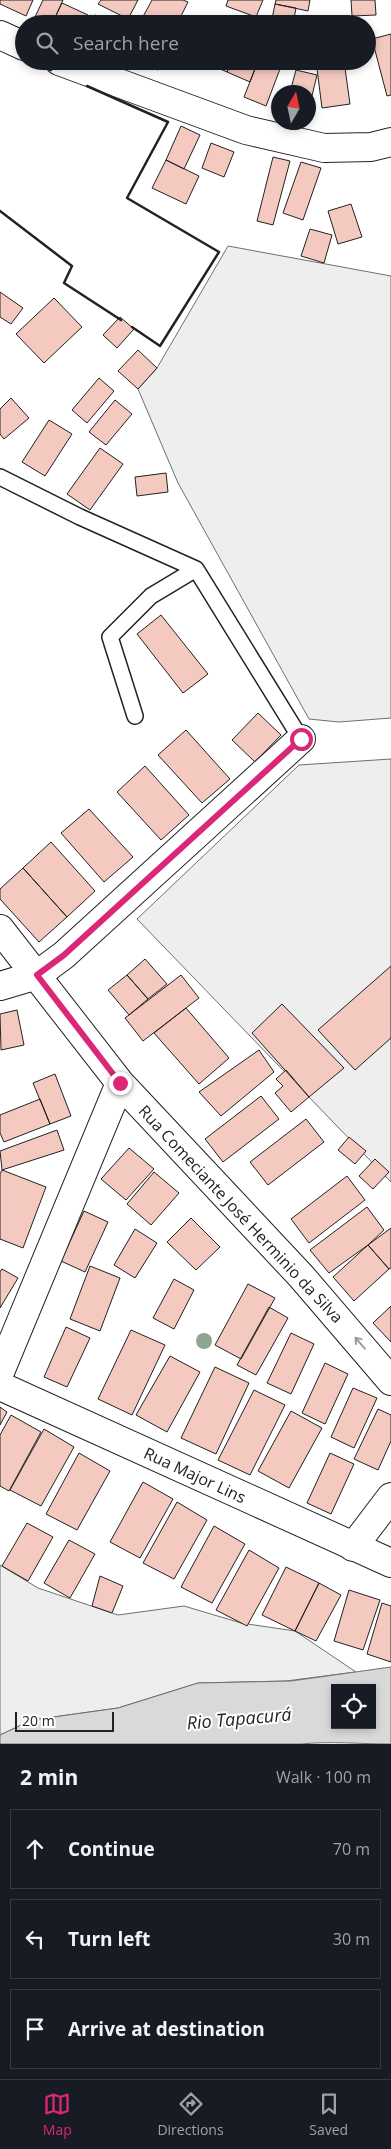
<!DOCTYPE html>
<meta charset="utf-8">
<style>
:root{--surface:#171b24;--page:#242831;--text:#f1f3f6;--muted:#9ea1a6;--line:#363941;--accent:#db2777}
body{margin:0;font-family:"Open Sans",sans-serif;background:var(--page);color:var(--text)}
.controls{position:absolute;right:15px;bottom:15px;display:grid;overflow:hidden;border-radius:0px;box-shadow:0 2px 8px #0003}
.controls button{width:45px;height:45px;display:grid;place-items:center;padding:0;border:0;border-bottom:1px solid var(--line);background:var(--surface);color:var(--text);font:25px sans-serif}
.compass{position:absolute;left:271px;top:85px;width:45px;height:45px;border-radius:50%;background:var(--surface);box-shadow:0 2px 8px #0003;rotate:9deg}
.scale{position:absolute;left:15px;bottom:12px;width:99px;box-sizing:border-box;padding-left:5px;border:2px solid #222;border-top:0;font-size:14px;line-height:18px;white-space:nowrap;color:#222;-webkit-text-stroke:4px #fff;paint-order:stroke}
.stop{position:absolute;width:15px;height:15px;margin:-11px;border:4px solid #db2777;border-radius:50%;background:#fff}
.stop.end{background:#db2777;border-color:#fff;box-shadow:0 1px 5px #0008}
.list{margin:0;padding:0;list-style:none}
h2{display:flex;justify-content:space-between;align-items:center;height:65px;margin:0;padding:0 20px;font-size:21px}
h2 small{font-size:16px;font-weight:400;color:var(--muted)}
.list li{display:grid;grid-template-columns:32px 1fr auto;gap:15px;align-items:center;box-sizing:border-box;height:80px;margin:0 10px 10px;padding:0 10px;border:1px solid var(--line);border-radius:0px}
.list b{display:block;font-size:19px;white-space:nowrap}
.list em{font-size:16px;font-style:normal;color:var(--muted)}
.icon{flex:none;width:28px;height:28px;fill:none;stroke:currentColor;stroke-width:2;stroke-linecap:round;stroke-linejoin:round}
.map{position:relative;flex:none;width:391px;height:1744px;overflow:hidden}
.search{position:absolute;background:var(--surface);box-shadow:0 2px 8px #0003;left:15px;right:15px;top:15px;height:55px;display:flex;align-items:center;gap:12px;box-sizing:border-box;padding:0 18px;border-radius:28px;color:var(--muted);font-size:19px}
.sheet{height:335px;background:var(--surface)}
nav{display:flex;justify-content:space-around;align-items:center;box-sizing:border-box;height:70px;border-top:1px solid var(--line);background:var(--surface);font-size:14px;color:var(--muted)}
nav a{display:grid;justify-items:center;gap:2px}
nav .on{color:var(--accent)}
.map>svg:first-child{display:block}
.green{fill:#eee;stroke:#6f6f6f}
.water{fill:#d9d9d9;stroke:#6f6f6f;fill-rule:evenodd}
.building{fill:#f3c9c0;stroke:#222}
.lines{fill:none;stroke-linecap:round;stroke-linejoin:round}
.service-casing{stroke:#222;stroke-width:18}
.minor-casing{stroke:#222;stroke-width:30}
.tertiary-casing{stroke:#222;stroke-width:30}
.service{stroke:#fff;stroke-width:15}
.minor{stroke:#fff;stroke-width:28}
.tertiary{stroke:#fff;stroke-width:28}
.wall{stroke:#222;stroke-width:2.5}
.tree{fill:#8da692}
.oneway{stroke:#9c9c9c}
.route{stroke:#db2777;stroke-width:6}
.labels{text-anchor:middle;stroke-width:4;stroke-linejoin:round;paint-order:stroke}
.street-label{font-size:16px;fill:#222;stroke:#fff}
.water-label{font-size:18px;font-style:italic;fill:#222;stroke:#fff}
</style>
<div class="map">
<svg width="391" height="1744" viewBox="0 0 391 1744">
<rect width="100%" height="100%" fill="#fff"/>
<path class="green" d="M228 246 391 276V718L339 722 309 719 178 483 138 389 157 368Z
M391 759V1182L137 919 299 765Z
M0 1565 38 1588 118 1615 184 1606 241 1623 295 1631 356 1672 286 1681 198 1683 118 1708 32 1720 0 1735Z"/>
<path class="water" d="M391 1667V1744C360 1744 331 1741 301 1744H0V1735L32 1720 118 1708 198 1683 291 1681ZM335 1688H372V1725H335Z"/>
<path class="building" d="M0 0H33L26 16 0 4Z
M43 0H63L52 24 35 17Z
M101 0H138L128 19 98 4Z
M152 0H183L188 2 177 24H139Z
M228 0H263L256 17 226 6Z
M276 0H310L308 11 275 4Z
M351 0H375L376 15 352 16Z
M62 3 88 15 84 24H52Z
M275 4 296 8 293 24H271Z
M95 15 118 24H91Z
M220 16 240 24H216Z
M391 34V95L387 96 372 39Z
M138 61H162L158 70Z
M202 61H232L227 72Z
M232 61H258L250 82 227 72Z
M258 61H283L266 106 244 97Z
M316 61H344L350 104 322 108Z
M296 70 317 75 310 104 308 92H290Z
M181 126 200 135 184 169 166 160Z
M211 143 234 152 224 177 202 168Z
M273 157 290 161 273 225 257 221Z
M166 160 199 176 186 204 152 188Z
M301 162 321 168 303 220 283 213Z
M351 204 362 237 338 244 328 211Z
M310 229 332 235 324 263 301 256Z
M0 292 23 308 11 324 0 317Z
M54 298 82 327 44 363 16 334Z
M120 317 134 329 117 348 103 335Z
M138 350 157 368 138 389 118 371Z
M99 378 114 391 87 423 72 410Z
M11 398 29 418 4 439 0 434V409Z
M115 400 132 414 106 445 89 432Z
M49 420 72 434 45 476 22 462Z
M100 448 123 464 90 510 67 494Z
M166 473 168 492 137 496 135 477Z
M161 615 208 674 183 693 137 634Z
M258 713 281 735 255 762 232 740Z
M186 730 230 779 202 803 158 755Z
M145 766 189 815 161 840 117 792Z
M89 809 133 857 104 882 61 833Z
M51 842 95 891 67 917 23 868Z
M23 868 67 917 39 942 0 899V889Z
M145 959 167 984 148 999 127 975Z
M391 966V1038L355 1070 318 1030Z
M127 975 148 999 129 1015 108 990Z
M181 975 199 998 143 1041 125 1018Z
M282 1004 344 1068 309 1097 252 1033Z
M186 1008 229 1058 199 1084 154 1033Z
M17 1010 24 1045 1 1050 0 1014Z
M259 1050 274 1072 221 1116 199 1092Z
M286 1070 309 1097 291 1112 275 1093 283 1086 276 1079Z
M55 1074 71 1116 50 1124 33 1083Z
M261 1096 279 1119 223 1162 205 1139Z
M40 1099 50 1124 4 1142 0 1133V1115Z
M306 1119 324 1142 268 1185 250 1162Z
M57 1130 64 1150 2 1170 0 1151Z
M349 1137 366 1151 355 1164 338 1150Z
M129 1148 154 1169 126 1200 101 1179Z
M375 1159 389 1172 373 1189 359 1176Z
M2 1170 46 1187 23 1248 0 1239V1174Z
M154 1172 179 1193 151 1225 127 1204Z
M347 1176 365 1200 309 1243 291 1219Z
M367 1207 384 1230 368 1245 329 1273 310 1250Z
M84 1211 108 1222 85 1272 61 1261Z
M191 1218 220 1247 196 1270 167 1242Z
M391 1228V1268L389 1269 368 1245Z
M135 1229 157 1243 135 1278 114 1265Z
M368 1245 389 1269 354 1301 333 1277Z
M90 1266 120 1278 100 1331 70 1319Z
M2 1269 18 1278 0 1308V1272Z
M174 1279 194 1290 174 1329 153 1318Z
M248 1284 275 1298 241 1359 215 1345Z
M391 1306V1342L373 1323Z
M269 1307 288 1318 256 1375 237 1365Z
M66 1327 90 1338 67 1387 44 1377Z
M131 1330 165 1345 132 1415 98 1399Z
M291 1333 314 1344 291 1394 267 1383Z
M170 1356 200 1372 167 1432 136 1415Z
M325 1363 348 1374 325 1424 302 1413Z
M215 1367 249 1383 216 1454 181 1438Z
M353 1388 377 1398 354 1448 331 1437Z
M254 1390 285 1405 250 1475 218 1460Z
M0 1407 7 1412 0 1425Z
M378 1409 391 1415V1441L378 1470 354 1459Z
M291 1411 322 1428 289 1488 258 1471Z
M11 1415 41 1432 9 1491 0 1486V1435Z
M44 1429 74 1447 41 1506 10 1490Z
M79 1453 110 1471 77 1530 46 1514Z
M330 1453 354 1464 331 1514 307 1503Z
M143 1482 173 1499 140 1558 110 1542Z
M177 1502 207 1520 174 1579 143 1563Z
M27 1523 53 1537 28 1581 2 1566Z
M214 1526 245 1544 212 1603 181 1587Z
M69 1540 95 1554 70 1598 44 1583Z
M249 1550 279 1568 247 1626 216 1610Z
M286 1567 319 1583 295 1631 262 1615Z
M100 1576 123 1586 112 1613 92 1606Z
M319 1583 341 1595 316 1641 295 1631Z
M349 1590 380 1600 363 1650 334 1641Z
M382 1603 391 1606V1662L367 1654Z"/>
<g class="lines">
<defs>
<path id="service" d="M0 477 80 517 196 569 301 739
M135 716 110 637 151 596 196 569"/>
<path id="minor" d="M0 929 120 1083 301 1276 391 1381
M0 986 37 975 64 955 301 739
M0 1372 120 1083
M353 1547 391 1497"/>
<path id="tertiary" d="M0 35 24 46
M59 61 246 130 324 148 371 147 391 142
M0 1386 391 1563"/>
</defs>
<use href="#service" class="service-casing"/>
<use href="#minor" class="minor-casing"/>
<use href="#tertiary" class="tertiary-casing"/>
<use href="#service" class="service"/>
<use href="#minor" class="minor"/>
<use href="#tertiary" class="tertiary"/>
<path class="wall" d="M30 61 51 70
M87 86 168 122 127 198 219 252 160 346 132 327
M0 211 72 266 64 283 121 320"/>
</g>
<circle class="tree" cx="204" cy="1341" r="8"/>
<defs><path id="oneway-shaft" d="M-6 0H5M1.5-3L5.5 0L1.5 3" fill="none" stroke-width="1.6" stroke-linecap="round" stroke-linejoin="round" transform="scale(1.25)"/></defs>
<use class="oneway" href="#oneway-shaft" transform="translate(360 1343) rotate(-131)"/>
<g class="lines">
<path class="route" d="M120 1083 37 975 64 955 301 739"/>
</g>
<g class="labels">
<g class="street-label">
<text transform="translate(241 1214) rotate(47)" y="6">Rua Comeciante José Herminio da Silva</text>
<text transform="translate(195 1475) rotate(25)" y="6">Rua Major Lins</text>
</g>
<g class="water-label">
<text transform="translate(239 1719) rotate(-5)" y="6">Rio Tapacurá</text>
</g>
</g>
</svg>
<div class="controls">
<button><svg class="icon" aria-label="locate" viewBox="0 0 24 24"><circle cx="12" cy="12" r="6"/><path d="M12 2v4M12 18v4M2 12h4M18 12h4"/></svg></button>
</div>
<svg class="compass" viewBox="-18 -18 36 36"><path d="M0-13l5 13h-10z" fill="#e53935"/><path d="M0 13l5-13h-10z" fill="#9ea1a6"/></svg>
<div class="scale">20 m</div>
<div class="stop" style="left:301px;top:739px"></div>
<div class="stop end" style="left:120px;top:1083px"></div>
<div class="search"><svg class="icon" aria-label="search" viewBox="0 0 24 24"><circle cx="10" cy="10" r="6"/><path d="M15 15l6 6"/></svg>Search here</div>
</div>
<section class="sheet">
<h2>2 min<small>Walk · 100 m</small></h2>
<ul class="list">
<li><svg class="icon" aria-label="ahead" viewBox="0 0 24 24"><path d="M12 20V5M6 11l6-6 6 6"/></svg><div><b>Continue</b></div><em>70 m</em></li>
<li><svg class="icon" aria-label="left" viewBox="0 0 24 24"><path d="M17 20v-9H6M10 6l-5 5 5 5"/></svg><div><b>Turn left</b></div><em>30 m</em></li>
<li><svg class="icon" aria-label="arrive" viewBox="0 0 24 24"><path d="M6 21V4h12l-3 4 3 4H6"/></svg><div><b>Arrive at destination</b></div></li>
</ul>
</section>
<nav>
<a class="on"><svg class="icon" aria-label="map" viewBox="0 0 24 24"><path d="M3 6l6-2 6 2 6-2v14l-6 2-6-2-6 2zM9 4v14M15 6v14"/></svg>Map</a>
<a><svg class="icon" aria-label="directions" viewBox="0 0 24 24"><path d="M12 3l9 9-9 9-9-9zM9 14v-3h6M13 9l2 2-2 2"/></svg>Directions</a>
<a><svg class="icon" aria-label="saved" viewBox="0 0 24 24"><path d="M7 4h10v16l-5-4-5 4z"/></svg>Saved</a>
</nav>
